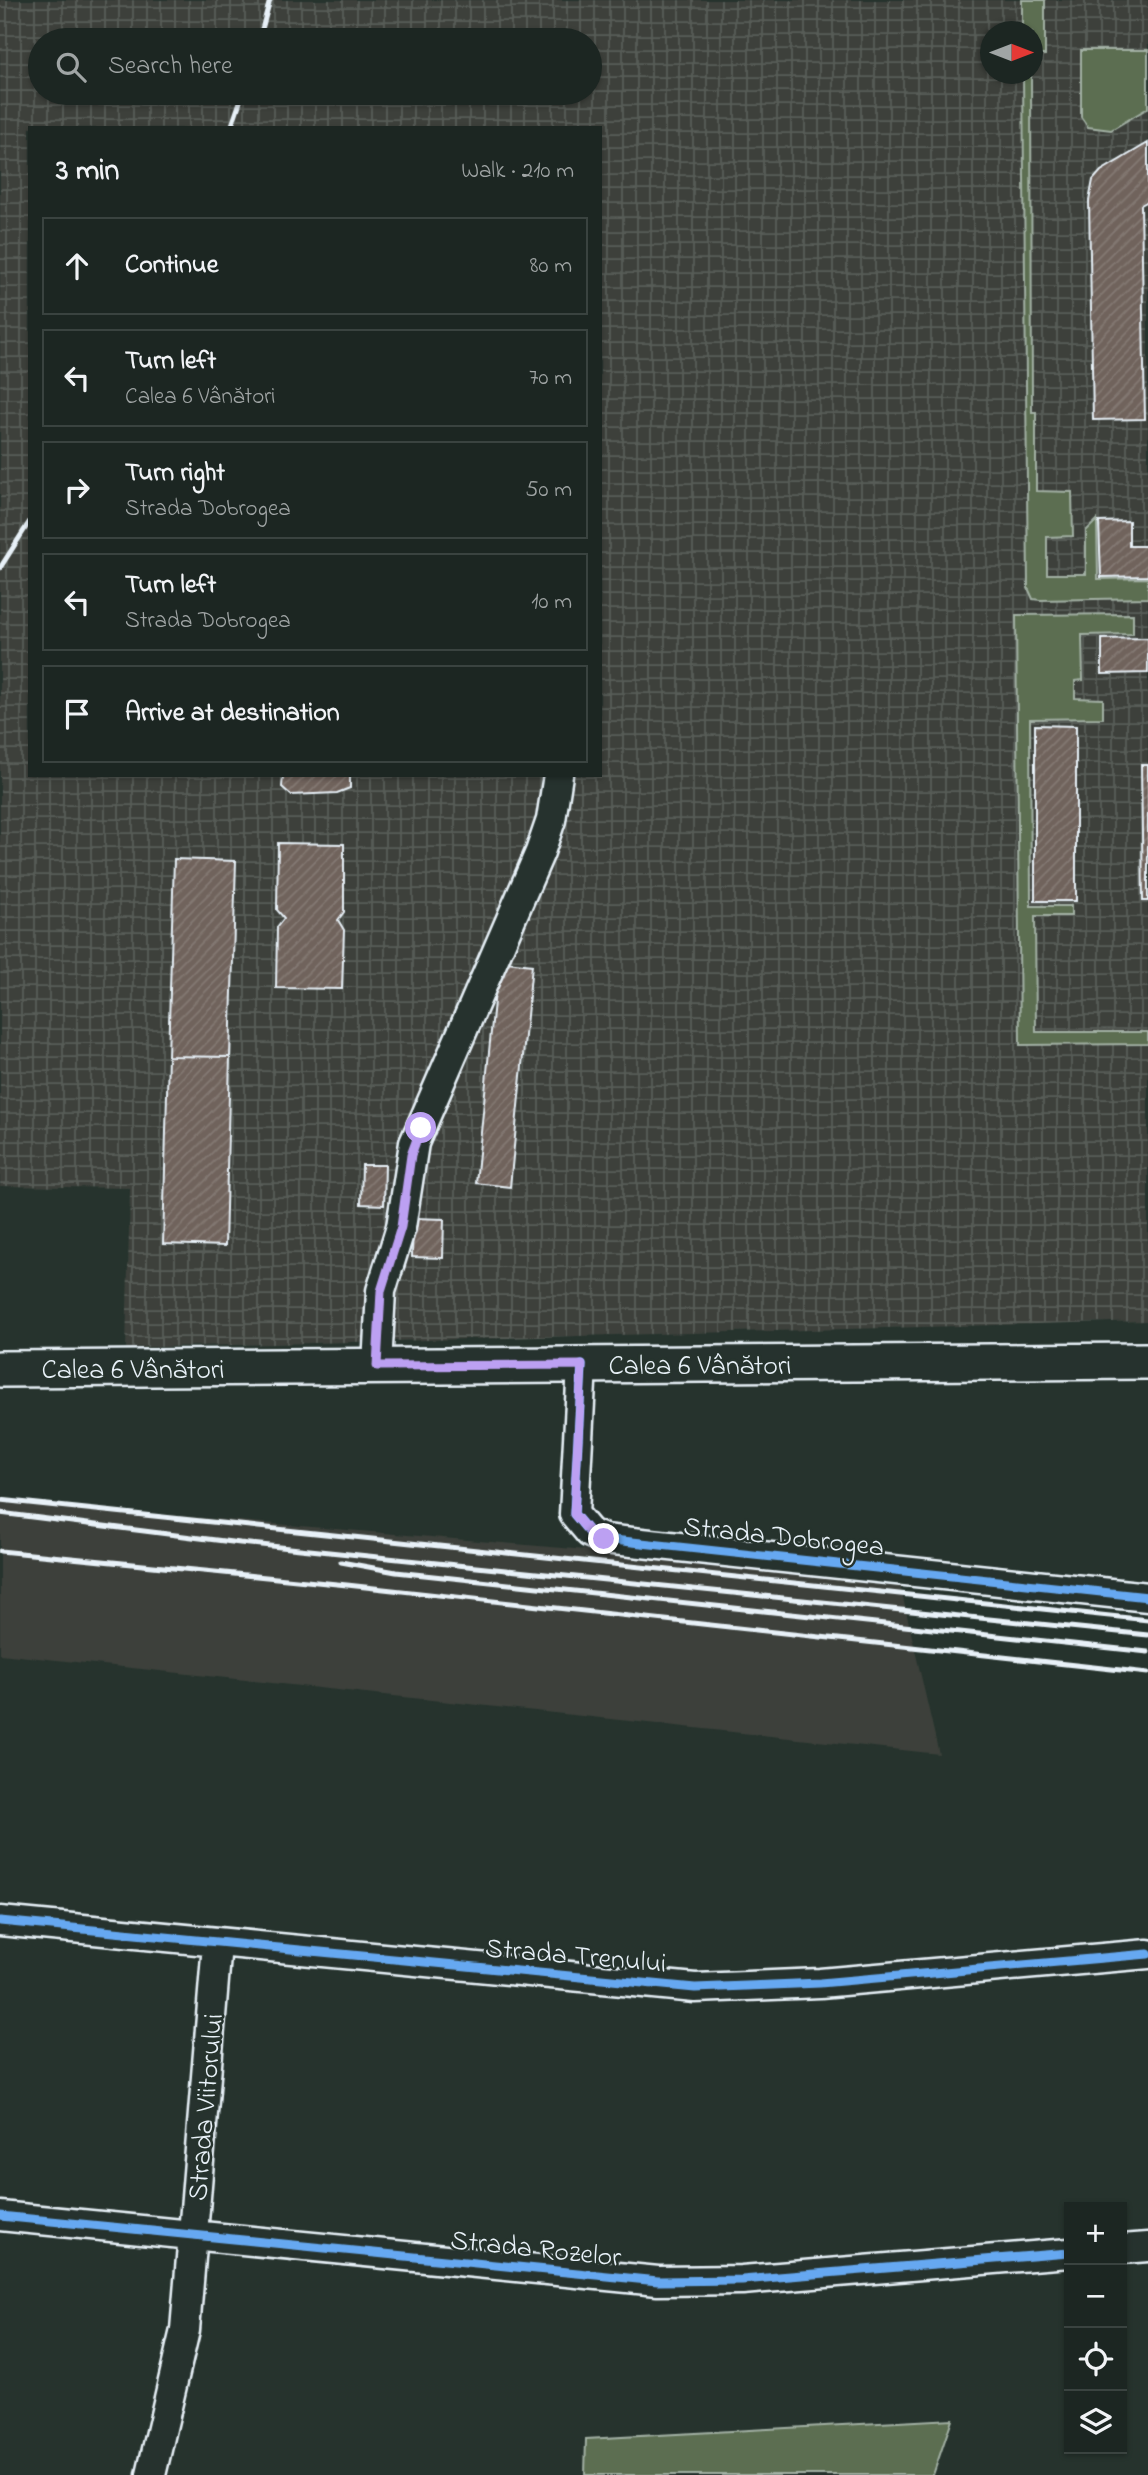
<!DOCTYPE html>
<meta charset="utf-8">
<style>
:root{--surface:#1c2622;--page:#29322f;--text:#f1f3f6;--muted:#a0a5a5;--line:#3a4340}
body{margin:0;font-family:"Indie Flower",sans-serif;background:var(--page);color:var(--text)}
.controls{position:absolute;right:21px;bottom:21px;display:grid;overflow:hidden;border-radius:0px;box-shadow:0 2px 5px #0004}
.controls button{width:63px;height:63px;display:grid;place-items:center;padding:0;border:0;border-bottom:2px solid var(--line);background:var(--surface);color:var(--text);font:35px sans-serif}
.compass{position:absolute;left:980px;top:21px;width:63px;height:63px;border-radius:50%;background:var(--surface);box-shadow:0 2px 5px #0004;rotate:90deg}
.stop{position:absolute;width:21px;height:21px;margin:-16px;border:5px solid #bca0f2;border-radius:50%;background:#fff}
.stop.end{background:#bca0f2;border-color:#fff;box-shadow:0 2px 7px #0008}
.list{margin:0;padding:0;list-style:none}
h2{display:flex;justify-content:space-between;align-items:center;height:91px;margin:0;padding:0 28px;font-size:30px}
h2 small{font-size:23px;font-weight:400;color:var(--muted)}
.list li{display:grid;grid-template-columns:46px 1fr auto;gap:21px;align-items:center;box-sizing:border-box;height:98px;margin:0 14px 14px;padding:0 14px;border:2px solid var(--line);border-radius:0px}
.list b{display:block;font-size:26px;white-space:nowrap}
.list p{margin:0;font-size:23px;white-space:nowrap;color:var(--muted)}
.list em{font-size:23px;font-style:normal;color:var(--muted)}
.icon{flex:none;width:38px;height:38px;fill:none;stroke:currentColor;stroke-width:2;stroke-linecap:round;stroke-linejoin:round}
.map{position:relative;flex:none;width:1148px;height:2475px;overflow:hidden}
.search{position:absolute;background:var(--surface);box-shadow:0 2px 5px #0004;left:28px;top:28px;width:574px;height:77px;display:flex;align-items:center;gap:18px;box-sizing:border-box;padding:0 24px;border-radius:38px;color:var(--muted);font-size:26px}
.panel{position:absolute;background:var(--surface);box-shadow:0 2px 5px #0004;left:28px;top:126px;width:574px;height:651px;border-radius:0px}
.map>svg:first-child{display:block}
.built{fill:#3c413b}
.industrial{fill:url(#industrial-grid);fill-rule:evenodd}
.green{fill:#5c6e51;stroke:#a2b0a4;stroke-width:2}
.building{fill:url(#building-hatch);stroke:#e8f1f8;stroke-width:2}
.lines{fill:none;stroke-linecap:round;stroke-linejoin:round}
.minor-casing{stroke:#e8f1f8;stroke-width:33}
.major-casing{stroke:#e8f1f8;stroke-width:40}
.minor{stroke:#26332d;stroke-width:28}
.major{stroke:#26332d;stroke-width:35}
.rail{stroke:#e8f1f8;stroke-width:5}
.cycleway-casing{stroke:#26332d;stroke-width:13}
.cycleway{stroke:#66a8f1;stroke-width:9}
.route{stroke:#bca0f2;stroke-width:9}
.labels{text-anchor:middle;stroke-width:5;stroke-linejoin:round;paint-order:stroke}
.street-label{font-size:28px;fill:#e8f1f8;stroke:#26332d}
</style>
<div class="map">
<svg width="1148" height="2475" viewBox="0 0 1148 2475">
<defs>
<pattern id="industrial-grid" width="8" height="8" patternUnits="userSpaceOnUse" patternTransform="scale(1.75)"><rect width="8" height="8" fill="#3c413b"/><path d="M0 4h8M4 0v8" fill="none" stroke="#585d58"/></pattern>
<pattern id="building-hatch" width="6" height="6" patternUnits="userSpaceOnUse" patternTransform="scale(1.75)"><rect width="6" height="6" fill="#70635c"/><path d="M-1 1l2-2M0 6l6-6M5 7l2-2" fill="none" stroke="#847a74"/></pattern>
</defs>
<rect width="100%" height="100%" fill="#26332d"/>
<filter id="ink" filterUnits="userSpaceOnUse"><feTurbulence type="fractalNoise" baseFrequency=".0143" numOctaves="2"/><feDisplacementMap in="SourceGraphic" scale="14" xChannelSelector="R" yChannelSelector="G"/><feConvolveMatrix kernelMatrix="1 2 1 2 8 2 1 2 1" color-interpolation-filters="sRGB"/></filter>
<g filter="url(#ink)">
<path class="built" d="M0 1501 898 1576 939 1754 0 1654Z"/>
<path class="industrial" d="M0 0H1148V1321L126 1348 130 1188 0 1186ZM990 32H1032V74H990ZM40 40H590V93H40ZM30 128H600V775H30Z"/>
<path class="green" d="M1022 0H1045V55H1033L1032 32 1022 31Z
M1081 50H1148V108L1111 130 1088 127 1081 117Z
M1023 74H1031L1032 412H1036V491L1072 492 1073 536 1047 537V574H1086V531L1097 520 1098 579 1148 578V598L1040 600 1033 599 1028 588Z
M1133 614V634L1082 635 1083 680 1075 681V698L1103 699V718L1030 719 1031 906H1071V916H1035L1036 1032H1148V1044L1020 1045 1016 615Z
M952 2419 933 2475H585L586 2439Z"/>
<path class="building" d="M1148 143V201L1141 205 1145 419 1093 420 1089 201 1093 180 1101 171Z
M1129 521V546H1148V576L1101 577 1099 522Z
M1148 638V673L1102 674V639Z
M1035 725 1076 726V901H1035Z
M1141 765H1148V901H1143Z
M283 775H350V788L337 793 291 795 282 787Z
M278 843 344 844V912L338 920 344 930 342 989 276 988 277 927 284 918 277 910Z
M174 859 236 861 230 1057 168 1056Z
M498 961 532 965 510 1187 476 1183Z
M168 1056 230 1057 225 1246 163 1244Z
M362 1165H385L384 1205 361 1204Z
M413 1218 444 1219 443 1258 412 1257Z"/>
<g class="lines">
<defs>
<path id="minor" d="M582 1365 574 1514 590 1533 604 1539 1148 1597
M377 1366 381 1291 401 1227 414 1143 540 852 551 820 558 775
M0 1921 695 1988 820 1983 1148 1954
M0 2216 658 2281 742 2280 1069 2253
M1122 2249 1148 2247
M151 2475 185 2330 217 1944"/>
<path id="major" d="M0 1369 1148 1361"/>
</defs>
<use href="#minor" class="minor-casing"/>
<use href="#major" class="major-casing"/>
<use href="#minor" class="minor"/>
<use href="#major" class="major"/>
<path class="rail" d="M259 40 270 0
M231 128 243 93
M0 568 30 521
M0 1500 1148 1620
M0 1513 240 1543 1148 1635
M0 1551 347 1585 1148 1673
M341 1562 396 1572 1148 1652"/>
<defs>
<path id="cycleway" d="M582 1365 574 1514 590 1533 604 1539 1148 1597
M0 1921 695 1988 820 1983 1148 1954
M0 2216 658 2281 742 2280 1069 2253"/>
</defs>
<use href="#cycleway" class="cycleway-casing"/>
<use href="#cycleway" class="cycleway"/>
</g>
</g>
<g class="lines" filter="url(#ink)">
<path class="route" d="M421 1128 411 1155 401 1227 381 1291 377 1366 582 1365 574 1514 590 1533 604 1539"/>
</g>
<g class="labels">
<g class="street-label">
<text x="700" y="1374">Calea 6 Vânători</text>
<text x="133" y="1378">Calea 6 Vânători</text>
<text transform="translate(784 1535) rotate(6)" y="10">Strada Dobrogea</text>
<text transform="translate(576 1954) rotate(5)" y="10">Strada Trenului</text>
<text transform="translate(204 2107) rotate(-85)" y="10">Strada Viitorului</text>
<text transform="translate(536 2247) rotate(6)" y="10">Strada Rozelor</text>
</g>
</g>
</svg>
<div class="controls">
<button>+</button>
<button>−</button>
<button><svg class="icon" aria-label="locate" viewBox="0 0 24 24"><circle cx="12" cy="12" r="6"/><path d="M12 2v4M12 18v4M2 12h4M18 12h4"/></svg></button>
<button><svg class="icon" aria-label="layers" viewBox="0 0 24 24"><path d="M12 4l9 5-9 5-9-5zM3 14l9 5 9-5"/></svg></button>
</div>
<svg class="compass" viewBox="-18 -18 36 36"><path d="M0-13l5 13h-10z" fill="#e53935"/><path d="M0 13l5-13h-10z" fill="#a0a5a5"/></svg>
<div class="stop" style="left:421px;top:1128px"></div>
<div class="stop end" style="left:604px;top:1539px"></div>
<div class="search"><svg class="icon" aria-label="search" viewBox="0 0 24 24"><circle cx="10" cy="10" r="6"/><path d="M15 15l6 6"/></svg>Search here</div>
<section class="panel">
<h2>3 min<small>Walk · 210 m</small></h2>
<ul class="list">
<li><svg class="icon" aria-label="ahead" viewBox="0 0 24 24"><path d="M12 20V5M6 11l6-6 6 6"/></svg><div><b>Continue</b></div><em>80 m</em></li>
<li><svg class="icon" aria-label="left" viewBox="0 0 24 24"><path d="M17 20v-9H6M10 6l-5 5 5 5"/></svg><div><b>Turn left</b><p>Calea 6 Vânători</p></div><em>70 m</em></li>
<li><svg class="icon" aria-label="right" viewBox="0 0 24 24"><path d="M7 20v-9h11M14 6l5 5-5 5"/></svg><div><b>Turn right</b><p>Strada Dobrogea</p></div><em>50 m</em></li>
<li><svg class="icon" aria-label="left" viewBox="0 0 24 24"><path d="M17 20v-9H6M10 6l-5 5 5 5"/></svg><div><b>Turn left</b><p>Strada Dobrogea</p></div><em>10 m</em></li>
<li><svg class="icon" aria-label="arrive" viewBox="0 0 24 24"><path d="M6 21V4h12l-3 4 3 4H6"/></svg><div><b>Arrive at destination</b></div></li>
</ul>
</section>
</div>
